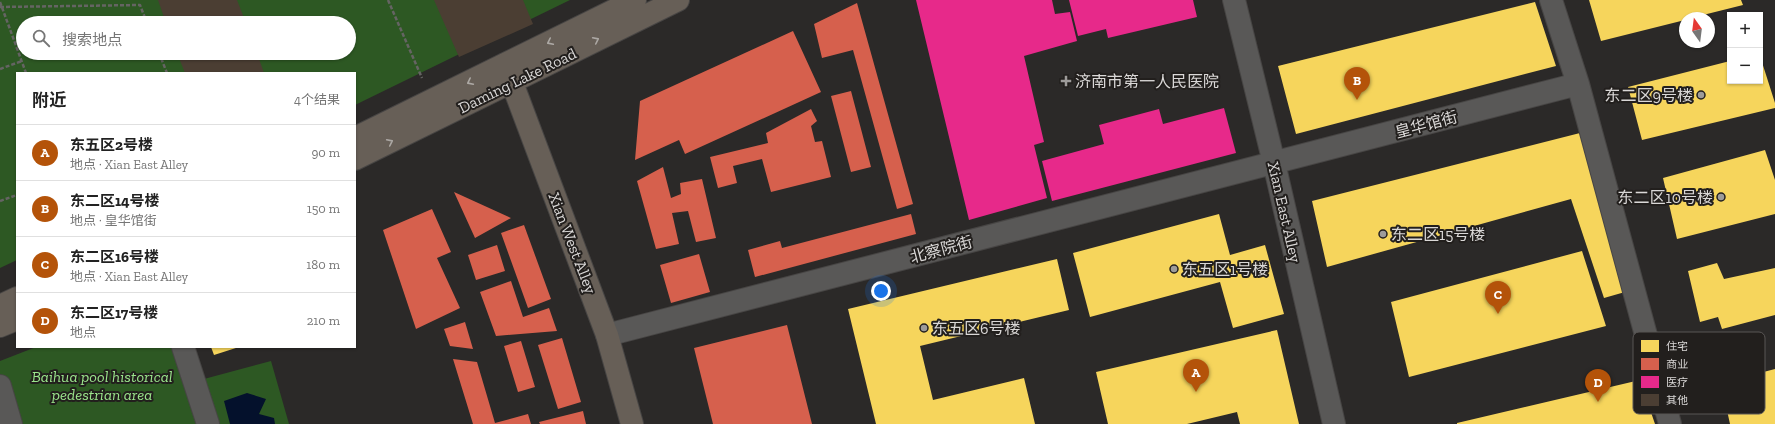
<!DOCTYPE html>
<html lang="zh">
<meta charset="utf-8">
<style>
:root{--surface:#fff;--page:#f6f6f6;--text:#222;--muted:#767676;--line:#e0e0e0;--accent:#b45309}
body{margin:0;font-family:"Zilla Slab","Noto Sans SC",serif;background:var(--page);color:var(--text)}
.controls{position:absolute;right:12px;top:12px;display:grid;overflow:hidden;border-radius:0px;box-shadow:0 1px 3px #0004}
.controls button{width:36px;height:36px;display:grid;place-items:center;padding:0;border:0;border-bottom:1px solid var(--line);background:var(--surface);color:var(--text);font:20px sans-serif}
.compass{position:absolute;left:1679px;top:12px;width:36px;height:36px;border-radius:50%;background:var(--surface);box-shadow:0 1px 3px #0004;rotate:346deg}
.you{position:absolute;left:881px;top:291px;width:14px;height:14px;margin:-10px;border:3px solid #fff;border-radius:50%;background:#1a73e8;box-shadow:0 0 0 6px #1a73e833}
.badge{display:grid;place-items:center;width:26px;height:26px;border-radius:50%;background:var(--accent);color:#fff;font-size:13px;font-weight:700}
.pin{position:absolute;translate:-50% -33px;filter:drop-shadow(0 1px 2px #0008)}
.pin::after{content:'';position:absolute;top:21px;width:14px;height:12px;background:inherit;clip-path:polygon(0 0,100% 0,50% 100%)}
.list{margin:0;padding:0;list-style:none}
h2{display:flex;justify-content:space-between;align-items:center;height:52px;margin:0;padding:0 16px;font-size:17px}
h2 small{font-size:13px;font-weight:400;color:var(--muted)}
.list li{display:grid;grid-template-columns:26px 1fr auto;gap:12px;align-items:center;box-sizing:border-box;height:56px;padding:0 16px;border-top:1px solid var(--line)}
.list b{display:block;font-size:15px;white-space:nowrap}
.list p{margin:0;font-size:13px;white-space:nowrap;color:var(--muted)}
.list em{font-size:13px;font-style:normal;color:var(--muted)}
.icon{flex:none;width:22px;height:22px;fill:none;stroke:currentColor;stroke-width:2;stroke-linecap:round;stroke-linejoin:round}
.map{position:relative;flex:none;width:1775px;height:424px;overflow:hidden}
.search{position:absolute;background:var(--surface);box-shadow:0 1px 3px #0004;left:16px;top:16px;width:340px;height:44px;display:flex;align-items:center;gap:10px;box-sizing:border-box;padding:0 14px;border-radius:22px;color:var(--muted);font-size:15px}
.panel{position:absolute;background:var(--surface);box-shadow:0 1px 3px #0004;left:16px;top:72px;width:340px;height:276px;border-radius:0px}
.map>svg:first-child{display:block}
.green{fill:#2d5823;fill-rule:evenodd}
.water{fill:#04112c}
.homes{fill:#f6d55c}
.shops{fill:#d6604d}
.health{fill:#e7298a}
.building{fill:#4b3e33}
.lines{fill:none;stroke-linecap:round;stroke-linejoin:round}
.minor-casing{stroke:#474544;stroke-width:24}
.major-casing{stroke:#474544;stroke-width:24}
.path{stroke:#656463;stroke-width:2.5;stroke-dasharray:4 2;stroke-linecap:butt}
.minor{stroke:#595857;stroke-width:22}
.major{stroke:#675f57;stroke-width:22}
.oneway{stroke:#aca8a4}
.poi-dot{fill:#9d9b9a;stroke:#221f1d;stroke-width:1.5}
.labels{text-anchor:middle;stroke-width:4;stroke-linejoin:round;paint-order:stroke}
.street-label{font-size:16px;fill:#dad8d7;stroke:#221f1d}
.poi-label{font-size:16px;fill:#dad8d7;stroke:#221f1d;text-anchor:start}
.park-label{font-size:16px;font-style:italic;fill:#9be58c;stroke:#221f1d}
.key{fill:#221f1d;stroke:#595655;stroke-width:1}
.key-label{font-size:11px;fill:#dad8d7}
</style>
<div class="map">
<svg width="1775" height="424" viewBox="0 0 1775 424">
<rect width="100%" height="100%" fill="#2b2928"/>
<path class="green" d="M0 0H570L355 105V73H17V260L0 268ZM23 23H349V53H23Z
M36 347H180L204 424H0V361Z
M271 361 289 424H217L204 379Z"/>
<path class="water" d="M247 393 266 399 259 414 274 418 275 424H230L224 401Z"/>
<path class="homes" d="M1589 0H1741L1743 5 1691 18H1685V20L1601 41Z
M1535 2 1556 66 1296 134 1278 66Z
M1760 56 1775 103V108L1642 140 1628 87 1730 61V81H1760Z
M1580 133 1625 292 1604 298 1571 199 1327 267 1312 201Z
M1765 150 1775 180V214L1677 239 1663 178Z
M1219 214 1230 255 1265 245 1284 314 1233 328 1220 282 1090 317 1073 253Z
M1582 251 1606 326 1409 377 1391 302Z
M1057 259 1069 310 920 346 933 400 1024 378 1035 424H876L848 309Z
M1717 263 1724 279 1775 268V315L1722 329 1718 317 1700 322 1688 271Z
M1277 330 1299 424H1240L1237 412 1187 424H1108L1096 372Z
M211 347H239L214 355Z
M1775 369V424H1730L1721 383Z
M1640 380 1655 424H1457V423Z"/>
<path class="shops" d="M857 3 913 204 897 209 853 50 822 58 814 24Z
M793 31 821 92 685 154 679 140 635 160 640 101Z
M851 91 871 167 851 172 831 96Z
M811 109 817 121 811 126 815 142 822 141 831 177 771 192 762 159 733 166 737 183 718 188 710 157 768 143 766 133Z
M663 167 671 198 681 194 680 183 702 179 716 238 696 242 688 211 672 213 679 244 656 249 637 181Z
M454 192 511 218 475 238Z
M432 209 451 252 437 258 460 308 416 329 383 230Z
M911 214 916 234 755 277 748 250 780 241 782 248Z
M524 225 551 299 528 308 501 233Z
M497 245 505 271 476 280 468 255Z
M699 254 710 292 671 303 660 265Z
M511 281 523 317 549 308 557 331 496 336 480 292Z
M465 322 473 349 450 346 444 329Z
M787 325 812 424H713L694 348Z
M562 338 581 402 558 409 538 345Z
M521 341 535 387 518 392 504 346Z
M453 359 477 362 495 423 528 414 531 424H473Z
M583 411 586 424H540L539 422Z"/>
<path class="health" d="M916 0H1052L1055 14 1070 12 1077 41 1024 56 1044 142 1034 145 1047 198 969 220Z
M1069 0H1193L1197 17 1108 38 1106 29 1078 36Z
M1224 108 1236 153 1052 201 1042 161 1104 144 1099 125 1159 109 1163 124Z"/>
<path class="building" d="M158 0H237L246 23H166Z
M434 0H523L533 24 459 57Z
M177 53H257L264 73H185Z"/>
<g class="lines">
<defs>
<path id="minor" d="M1234 0 1274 163 1334 424
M1551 0 1578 84 1670 424
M607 335 1578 84
M183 347 208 424
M0 386 11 424"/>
<path id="major" d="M505 64 607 335 632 424
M355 138 635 0
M355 159 678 0
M0 306 17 298
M0 326 17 319"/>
</defs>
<use href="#minor" class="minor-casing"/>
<use href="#major" class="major-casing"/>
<path class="path" d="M388 0 422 78
M0 2 26 73
M0 7 140 5 147 23
M159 53 167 73
M0 69 22 61
M0 201 17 195"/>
<use href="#minor" class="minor"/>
<use href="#major" class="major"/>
</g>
<defs><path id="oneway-chevron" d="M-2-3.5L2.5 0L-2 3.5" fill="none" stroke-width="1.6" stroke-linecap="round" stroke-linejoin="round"/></defs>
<g class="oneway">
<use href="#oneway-chevron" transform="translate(596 40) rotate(-26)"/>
<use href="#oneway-chevron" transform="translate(550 42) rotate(154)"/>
<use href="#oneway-chevron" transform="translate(470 82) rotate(153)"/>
<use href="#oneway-chevron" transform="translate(390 142) rotate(-26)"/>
</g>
<g class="poi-dot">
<path d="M1064 75h4v4h4v4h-4v4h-4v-4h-4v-4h4z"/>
<circle cx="1701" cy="95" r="4"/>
<circle cx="1721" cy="197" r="4"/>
<circle cx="1383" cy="234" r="4"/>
<circle cx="1174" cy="269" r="4"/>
<circle cx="924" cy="328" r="4"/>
</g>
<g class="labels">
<g class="street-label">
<text transform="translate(517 80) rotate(-26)" y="6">Daming Lake Road</text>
<text transform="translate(1426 124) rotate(-15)" y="6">皇华馆街</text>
<text transform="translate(1285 212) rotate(77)" y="6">Xian East Alley</text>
<text transform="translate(573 243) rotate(69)" y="6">Xian West Alley</text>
<text transform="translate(941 249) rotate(-15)" y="6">北察院街</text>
</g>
<g class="poi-label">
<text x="1075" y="87">济南市第一人民医院</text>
<text x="1693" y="101" text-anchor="end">东二区9号楼</text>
<text x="1713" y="203" text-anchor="end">东二区10号楼</text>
<text x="1391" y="240">东二区15号楼</text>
<text x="1182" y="275">东五区1号楼</text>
<text x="932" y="334">东五区6号楼</text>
</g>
<g class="park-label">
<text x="102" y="382">Baihua pool historical<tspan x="102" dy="18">pedestrian area</tspan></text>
</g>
</g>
<rect x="1633" y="332" width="132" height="82" rx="6" class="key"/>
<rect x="1641" y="340" width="18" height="12" fill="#f6d55c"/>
<rect x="1641" y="358" width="18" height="12" fill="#d6604d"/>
<rect x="1641" y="376" width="18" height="12" fill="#e7298a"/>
<rect x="1641" y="394" width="18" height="12" fill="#4b3e33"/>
<g class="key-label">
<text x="1666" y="350">住宅</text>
<text x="1666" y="368">商业</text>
<text x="1666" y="386">医疗</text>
<text x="1666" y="404">其他</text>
</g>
</svg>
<div class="controls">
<button>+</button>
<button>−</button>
</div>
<svg class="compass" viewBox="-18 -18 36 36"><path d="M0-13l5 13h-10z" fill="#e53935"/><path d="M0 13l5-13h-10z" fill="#767676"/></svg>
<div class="you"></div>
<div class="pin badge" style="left:1196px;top:392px">A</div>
<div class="pin badge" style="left:1357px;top:100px">B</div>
<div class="pin badge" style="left:1498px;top:314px">C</div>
<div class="pin badge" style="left:1598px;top:402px">D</div>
<div class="search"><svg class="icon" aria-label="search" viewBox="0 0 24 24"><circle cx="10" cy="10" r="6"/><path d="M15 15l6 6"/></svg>搜索地点</div>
<section class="panel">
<h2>附近<small>4个结果</small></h2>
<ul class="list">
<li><span class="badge">A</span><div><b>东五区2号楼</b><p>地点 · Xian East Alley</p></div><em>90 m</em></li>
<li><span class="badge">B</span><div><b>东二区14号楼</b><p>地点 · 皇华馆街</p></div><em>150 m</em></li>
<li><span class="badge">C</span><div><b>东二区16号楼</b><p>地点 · Xian East Alley</p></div><em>180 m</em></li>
<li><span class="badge">D</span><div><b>东二区17号楼</b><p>地点</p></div><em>210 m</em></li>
</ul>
</section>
</div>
